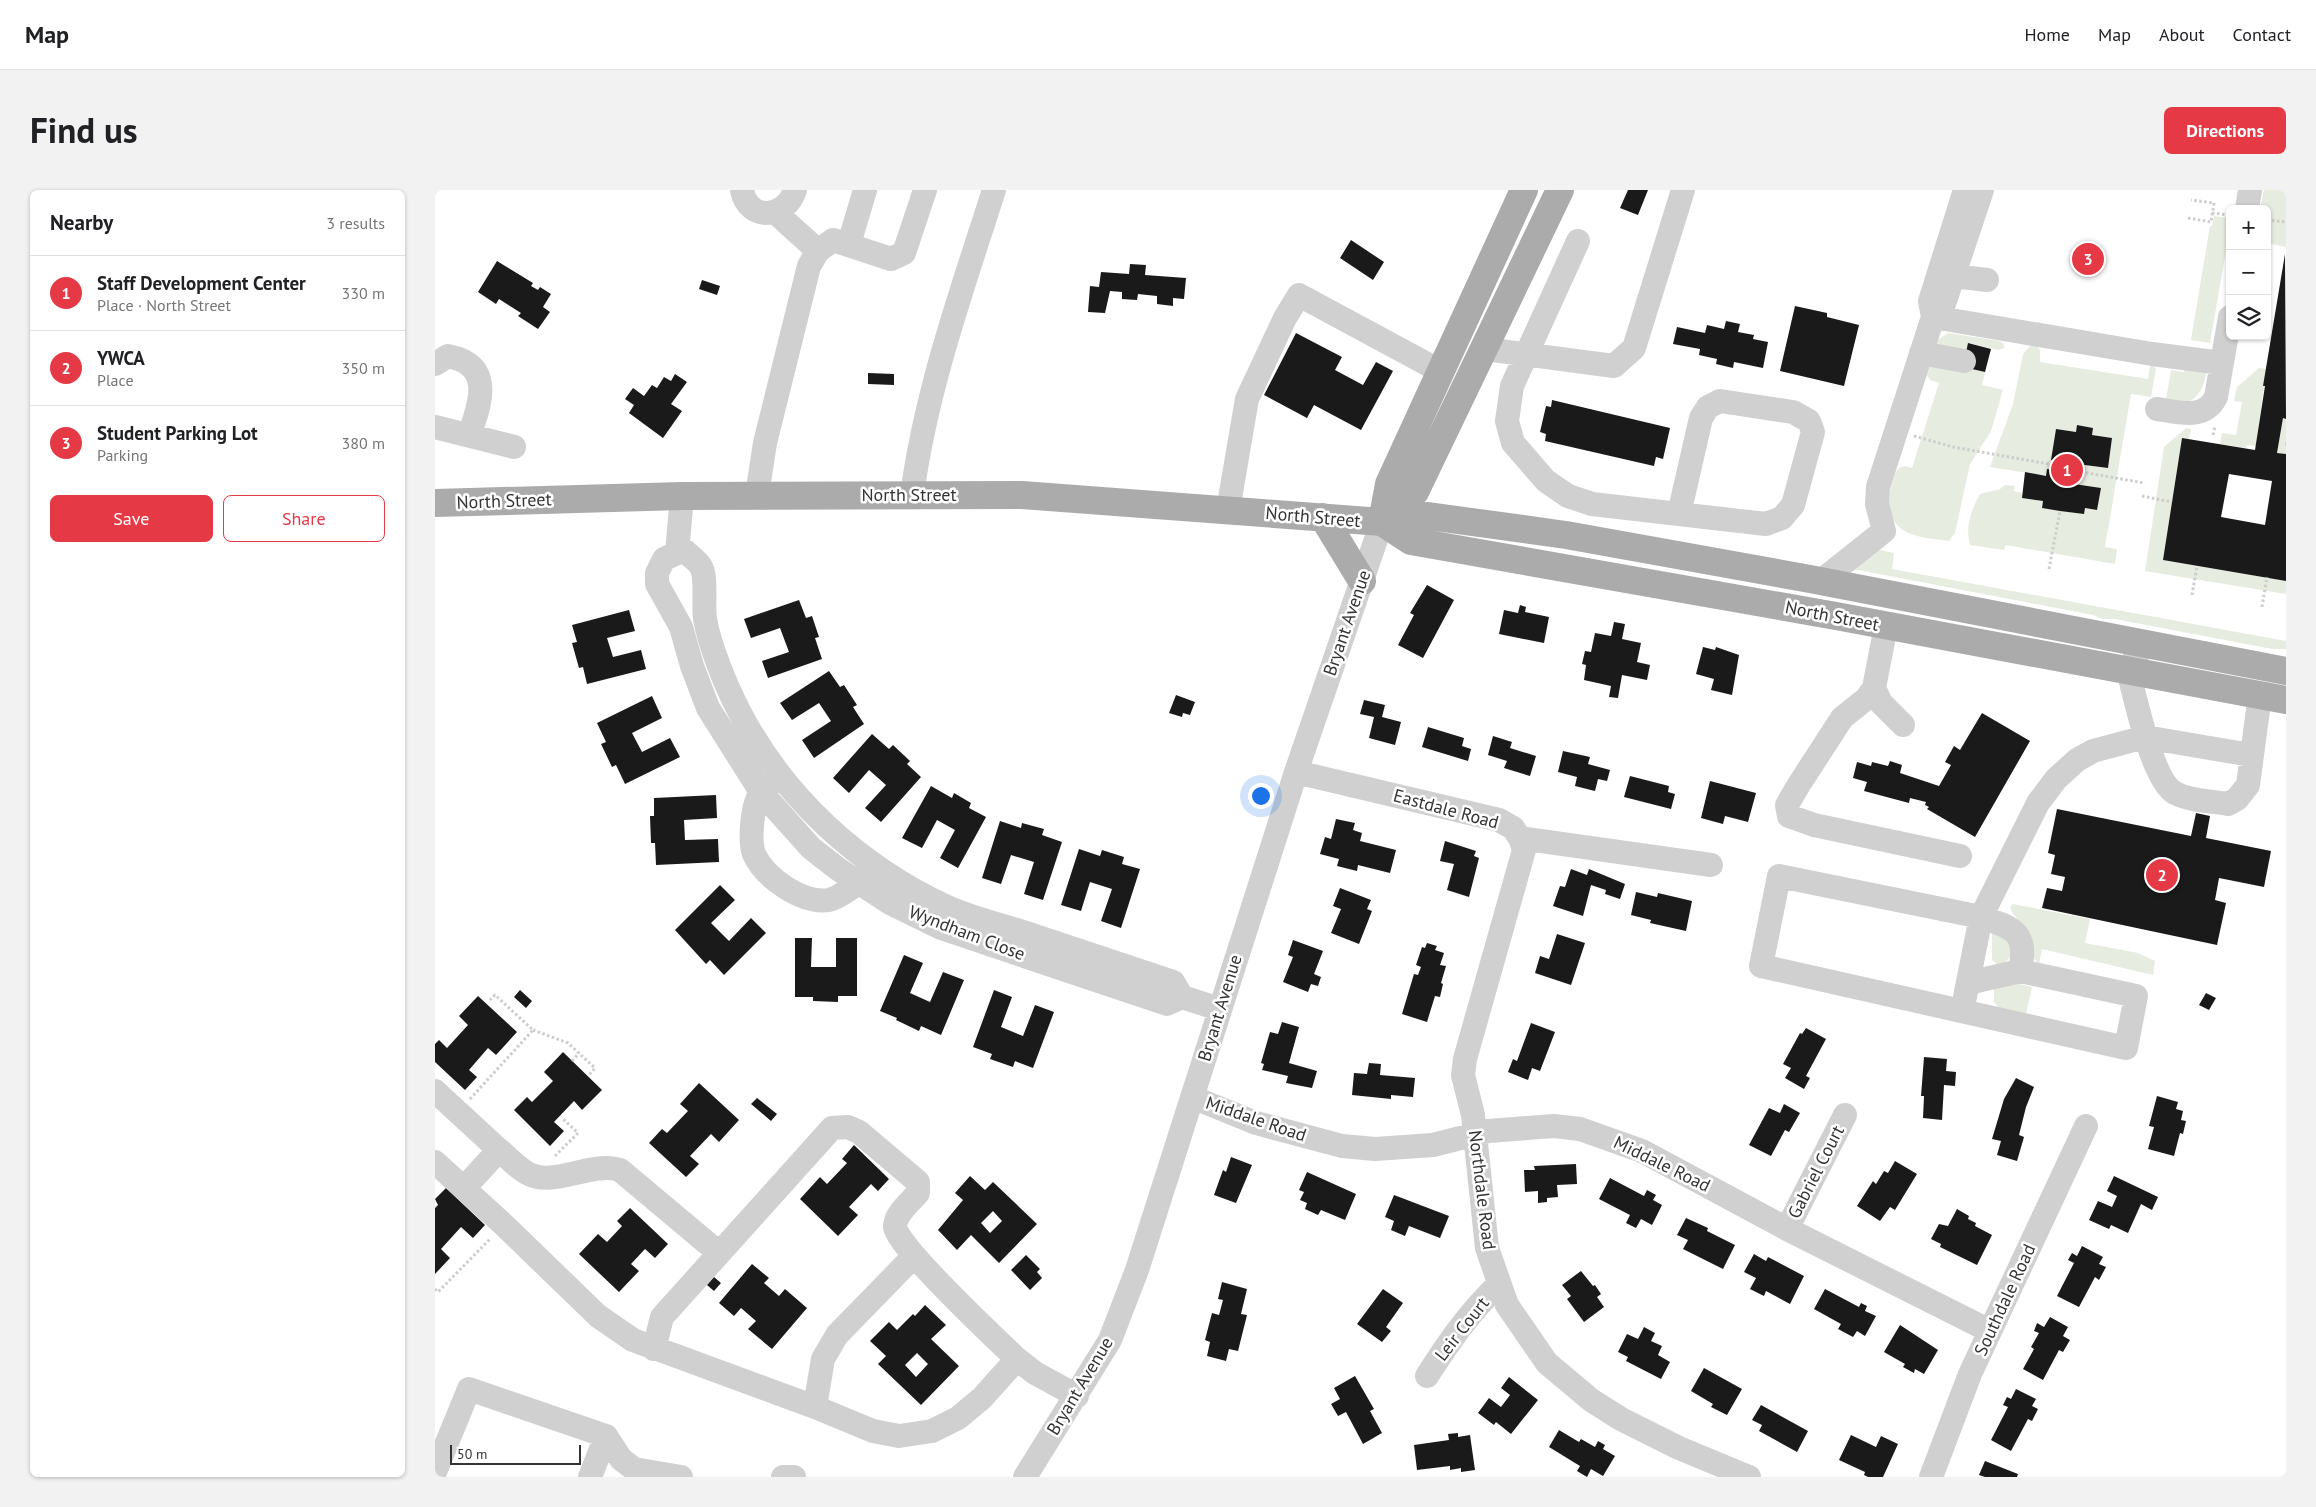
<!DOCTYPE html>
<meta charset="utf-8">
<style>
:root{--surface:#fff;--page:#f2f2f2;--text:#202124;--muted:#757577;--line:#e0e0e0;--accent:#e63946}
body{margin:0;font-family:"PT Sans",sans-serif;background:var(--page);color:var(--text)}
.controls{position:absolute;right:15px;top:15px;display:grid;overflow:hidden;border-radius:8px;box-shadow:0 1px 4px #0004}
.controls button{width:45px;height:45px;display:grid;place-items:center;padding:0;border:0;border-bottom:1px solid var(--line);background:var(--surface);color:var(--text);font:25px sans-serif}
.scale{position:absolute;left:15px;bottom:12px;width:131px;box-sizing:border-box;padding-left:5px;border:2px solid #333;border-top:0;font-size:14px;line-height:18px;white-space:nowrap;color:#333;-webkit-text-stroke:4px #fff;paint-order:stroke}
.you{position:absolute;left:825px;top:605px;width:18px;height:18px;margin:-12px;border:4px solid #fff;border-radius:50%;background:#1a73e8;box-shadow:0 0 0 8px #1a73e833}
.badge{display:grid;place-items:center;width:32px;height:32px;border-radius:50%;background:var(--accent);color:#fff;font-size:16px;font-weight:700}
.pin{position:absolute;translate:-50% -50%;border:2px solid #fff;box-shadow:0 1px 5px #0006}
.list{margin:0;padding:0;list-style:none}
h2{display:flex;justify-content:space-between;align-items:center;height:65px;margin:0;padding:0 20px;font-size:21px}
h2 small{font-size:16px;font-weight:400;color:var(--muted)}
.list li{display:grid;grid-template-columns:32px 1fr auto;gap:15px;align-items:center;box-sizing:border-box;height:75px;padding:0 20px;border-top:1px solid var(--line)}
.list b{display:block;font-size:19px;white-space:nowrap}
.list p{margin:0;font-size:16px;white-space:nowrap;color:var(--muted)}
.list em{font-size:16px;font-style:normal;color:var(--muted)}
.actions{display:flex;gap:10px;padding:15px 20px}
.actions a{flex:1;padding:11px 0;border:1px solid var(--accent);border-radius:8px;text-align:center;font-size:18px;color:var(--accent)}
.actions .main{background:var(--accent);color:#fff}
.icon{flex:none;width:28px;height:28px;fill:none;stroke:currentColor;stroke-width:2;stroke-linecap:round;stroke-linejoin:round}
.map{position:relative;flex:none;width:1851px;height:1287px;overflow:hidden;border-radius:8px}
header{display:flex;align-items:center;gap:30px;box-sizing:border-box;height:70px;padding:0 25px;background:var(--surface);border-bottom:1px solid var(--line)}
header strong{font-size:24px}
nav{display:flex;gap:28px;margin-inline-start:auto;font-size:18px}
.intro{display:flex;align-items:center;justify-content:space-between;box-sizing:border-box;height:120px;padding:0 30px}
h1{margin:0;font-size:35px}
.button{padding:12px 22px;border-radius:8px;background:var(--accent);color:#fff;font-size:18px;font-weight:700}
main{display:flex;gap:30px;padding:0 30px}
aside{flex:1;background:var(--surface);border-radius:8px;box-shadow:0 1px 4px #0004}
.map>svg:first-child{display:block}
.green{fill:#e6ecdf}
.building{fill:#1a1a1a;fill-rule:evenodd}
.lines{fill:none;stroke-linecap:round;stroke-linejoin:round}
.path{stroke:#cdcdcd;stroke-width:3;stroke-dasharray:2.5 2.5;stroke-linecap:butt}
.minor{stroke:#d0d0d0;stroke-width:24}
.major{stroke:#ababab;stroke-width:28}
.labels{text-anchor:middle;stroke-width:5;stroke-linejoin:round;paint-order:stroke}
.street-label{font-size:18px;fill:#333;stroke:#fff}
</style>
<header>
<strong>Map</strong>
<nav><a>Home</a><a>Map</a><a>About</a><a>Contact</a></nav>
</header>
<div class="intro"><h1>Find us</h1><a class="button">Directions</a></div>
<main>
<aside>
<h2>Nearby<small>3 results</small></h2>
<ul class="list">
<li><span class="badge">1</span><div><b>Staff Development Center</b><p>Place · North Street</p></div><em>330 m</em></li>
<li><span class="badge">2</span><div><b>YWCA</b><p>Place</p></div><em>350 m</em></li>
<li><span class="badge">3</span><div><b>Student Parking Lot</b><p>Parking</p></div><em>380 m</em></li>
</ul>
<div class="actions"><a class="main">Save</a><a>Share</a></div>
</aside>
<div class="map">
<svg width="1851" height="1287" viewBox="0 0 1851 1287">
<rect width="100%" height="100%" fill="#fff"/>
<path class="green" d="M1829 0H1851V57L1832 53V19H1825Z
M1779 26 1795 28V38L1775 153 1756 150 1775 36H1777Z
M1513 143 1565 151 1569 155V158L1563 160 1534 153 1530 168 1500 159 1503 150Z
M1596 155 1602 156 1605 160V172L1713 189 1715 176H1718L1721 179 1716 207 1696 204 1670 357 1682 359 1680 374 1571 355 1569 360 1535 355C1530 336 1536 321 1545 304L1565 299 1570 295 1580 296 1579 301 1587 303V308L1608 311 1607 318 1648 324 1650 318 1662 320 1665 298 1639 294 1642 274 1673 278 1677 248 1657 245 1658 238 1643 235 1641 242 1621 239 1616 270 1625 271 1624 281 1611 286 1555 277 1578 214 1588 164Z
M1497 171 1550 182 1547 195 1568 200 1556 241 1535 274 1520 343 1514 351C1501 349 1480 348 1468 340 1451 328 1452 308 1458 290 1460 285 1461 279 1466 277 1470 275 1473 277 1477 278L1504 193 1495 190 1492 185Z
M1752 173 1772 179C1769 196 1766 207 1749 214L1731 210 1736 180 1749 182Z
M1824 178 1831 179 1821 256 1812 255 1811 258 1785 254 1787 243 1801 245 1807 212 1799 211 1802 197Z
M1848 228 1851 229V264L1842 263Z
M1751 238 1756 239 1754 249 1747 248 1728 370 1851 391V404L1710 381 1729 257Z
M1441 359 1459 363 1457 379 1851 451V459H1837L1680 429H1668L1658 425 1413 378Z
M1578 714 1655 729 1650 753 1703 763 1720 771 1718 785 1607 759 1604 775 1598 767 1597 748 1577 722 1575 717Z
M1557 743 1575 751 1577 764 1570 773 1562 774 1557 770Z
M1580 793 1597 797 1591 824 1564 818 1559 812V797Z"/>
<path class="building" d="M1193 0H1213L1203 25 1185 18Z
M916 50 949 72 938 90 905 68Z
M1850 64 1851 229 1848 228 1842 263 1851 264V391L1728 370 1747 248 1820 260 1830 196H1828ZM1794 284 1837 291 1830 335 1786 327Z
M62 71 98 93 96 96 103 100 105 97 116 104 108 117 115 122 103 139 83 126 86 123 64 109 61 114 43 102Z
M695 74 711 75 710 85 751 88 749 109 738 108V116L722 114V106L703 104 702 110 687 109V102L675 101 670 123 653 122 655 96 664 97 666 82 694 84Z
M267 90 285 96 282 105 264 99Z
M1360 116 1392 123V127L1424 135 1409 196 1345 181Z
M1291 131 1305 134 1303 142 1319 145 1318 149 1333 152 1328 178 1299 172 1298 178 1281 174 1282 169 1264 165 1265 159 1238 154 1242 137 1270 143 1272 135 1289 139Z
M861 143 907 167 900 180 928 195 941 172 958 181 926 240 879 215 872 228 829 205Z
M1533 153 1556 159 1550 182 1528 177Z
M433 183 459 184V195L433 194Z
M240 184 252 192 236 214 247 221 228 248 194 223 199 215 190 209 198 198 209 206 217 195 222 198 229 187 236 191Z
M1117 210 1235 238 1228 269 1221 267 1219 276 1110 251 1111 244 1105 242 1111 216 1116 217Z
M1642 235 1658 238 1657 245 1677 248 1673 278 1642 274 1639 294 1666 298 1662 320 1650 318 1649 324 1625 321 1607 318 1608 311 1587 308 1590 282 1611 286 1612 279 1624 281 1625 271 1616 270 1621 239 1641 242Z
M992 395 1019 410 988 468 963 455 979 425 975 423Z
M364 410 371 428 377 426 384 447 380 448 387 469 333 488 327 471 354 462 345 438 316 448 309 429Z
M1085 415 1091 417 1090 422 1114 427 1109 453 1064 444 1069 420 1083 423Z
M194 420 200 441 172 448 178 467 206 460 211 479 152 494 148 477 144 478 137 453 142 452 137 435Z
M1179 432 1190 434 1187 449 1206 453 1202 472 1215 475 1212 490 1187 485 1183 508 1174 507 1176 496 1149 490 1151 475 1147 474 1150 461 1156 462 1160 443 1176 446Z
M1268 457 1280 460 1281 457 1304 465 1297 505 1276 500 1279 489 1261 484Z
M394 481 405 497 409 495 422 515 418 517 429 534 379 568 367 550 396 531 384 513 357 530 345 513Z
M741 505 760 512 755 525 748 523 747 527 734 523Z
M217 506 227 528 197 543 207 562 235 548 245 567 190 594 181 575 177 577 166 554 171 552 162 533Z
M929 510 950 515 947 527 966 532 960 555 934 548 939 527 925 524Z
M1547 523 1595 551 1540 647 1492 619 1494 617 1490 615 1491 612 1475 608 1474 613 1429 601 1432 592 1418 588 1422 572 1436 576 1437 572 1453 576 1455 571 1467 575 1465 583 1504 596 1516 575 1510 572 1519 556 1525 560Z
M993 537 1029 548 1027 556 1036 559 1033 571 987 557Z
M437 544 454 559 458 555 475 571 472 574 486 587 446 632 430 618 451 595 434 580 414 603 398 588Z
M1058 546 1077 552 1075 558 1101 566 1095 586 1069 578 1072 571 1053 565Z
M1128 561 1155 567 1153 574 1175 580 1172 591 1163 589 1160 601 1140 596 1142 587 1123 582Z
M1195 586 1234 596 1233 602 1240 604 1236 619 1189 607Z
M1275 591 1321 603 1313 632 1290 626 1288 634 1266 628Z
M496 596 517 608 519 603 536 613 534 618 551 627 523 678 505 668 520 640 502 630 487 658 467 648Z
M281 605 282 628 249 630 250 650 283 649 284 672 221 675 220 653H216L215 626H219V608Z
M1622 619 1756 646 1761 623 1775 626 1771 648 1836 661 1829 697 1784 688 1780 710 1791 713 1782 755 1607 718 1612 698 1627 701 1630 687 1616 684 1620 665 1613 663Z
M901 629 920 633 918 640 927 643 925 651 961 660 955 683 923 675 922 681 902 676 904 669 885 664 890 647 896 649Z
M565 631 586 638 587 633 609 639 607 645 627 652 608 710 589 704 599 672 576 665 566 694 547 688Z
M1010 651 1041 661 1039 666 1044 668 1034 707 1012 700 1019 674 1005 671Z
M644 659 665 666 667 660 689 667 687 674 705 679 686 738 666 731 677 699 655 692 646 721 626 715Z
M1136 679 1152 685 1154 679 1190 694 1185 709 1170 704 1171 700 1156 695 1148 726 1118 716 1125 696 1130 697Z
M285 695 300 710 276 733 294 751 316 728 331 743 289 785 275 770 271 774 240 740Z
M905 698 936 710 932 719 937 721 924 754 896 743 906 719 898 716Z
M1201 702 1222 707 1223 703 1257 711 1251 741 1215 733 1216 730 1196 725Z
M1122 744 1150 753 1136 795 1100 783 1105 766 1114 769Z
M360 748H377L376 777H401V748H422V806H403V812L378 811V807H360Z
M858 750 888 761 879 784 886 787 883 796 876 794 873 802 848 792 858 767 853 765Z
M992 753 1002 756 1000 760 1009 763 1005 775 1011 776 1006 793 1008 794 1005 807 1000 806 992 832 967 824 979 784 983 785 986 777 981 775 987 757 990 758Z
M469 765 488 773 475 803 495 812 508 782 529 790 506 845 486 836 484 841 461 830 462 828 445 821Z
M85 800 97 811 91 818 79 807Z
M559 800 577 807 566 837 588 846 600 815 619 822 598 878 580 871 578 877 555 869 557 864 538 857Z
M1771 803 1781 808 1774 820 1764 815Z
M43 806 82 842 61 865 53 858 34 880 42 887 30 900 0 872V854L4 850 12 858 33 835 24 826Z
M847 832 864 837 854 873 882 881 877 898 851 893 853 886 827 880 829 874 826 873 835 842 843 844Z
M1096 833 1120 842 1105 881 1097 878 1093 890 1073 882 1078 869 1082 871Z
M1371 838 1391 849 1371 886 1375 888 1369 899 1350 888 1356 878 1348 874 1365 843 1367 844Z
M128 862 167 900 147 920 139 911 119 932 129 941 115 956 79 920 92 907 97 912 118 891 109 882Z
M1489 867 1512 869 1511 881 1521 882 1520 896 1509 895 1507 930 1488 928 1489 906H1486Z
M934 873 946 874 945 885 980 888 978 907 956 905V909L917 905 919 883 932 884Z
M1581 888 1599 897 1591 917 1584 945 1589 947 1582 971 1562 965 1566 951 1557 949 1569 909Z
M264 893 304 930 284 952 276 944 255 966 264 974 251 987 214 953 227 939 232 943 253 921 245 914Z
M1722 906 1743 912 1741 919 1748 921 1746 930 1751 931 1748 944 1745 943 1739 966 1713 959 1719 937 1714 936Z
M322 908 342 924 336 931 316 914Z
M1349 914 1365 923 1354 942 1350 940 1336 966 1314 955 1334 918 1345 923Z
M419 955 454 989 443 1001 436 994 414 1017 423 1025 403 1046 365 1009 385 987 392 994 412 973 407 969Z
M796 967 817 975 801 1013 779 1005 788 980 791 982Z
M1460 971 1482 984 1460 1020 1455 1017 1445 1031 1422 1016 1438 991 1441 994 1449 981 1453 983Z
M1141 974 1142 994 1122 995 1123 1007 1112 1008V1012L1103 1013V1001L1090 1002 1089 980H1100L1099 976Z
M872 982 921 1004 910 1030 886 1020 883 1025 870 1019 872 1013 865 1010 869 1002 864 1000Z
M535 986 550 1000 558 992 602 1034 564 1073 536 1045 522 1060 503 1040 528 1010 520 1003ZM558 1021 567 1031 555 1043 546 1033Z
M1679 986 1723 1007 1717 1020 1706 1014 1693 1043 1676 1035 1674 1039 1654 1030 1663 1011 1677 1017 1682 1006 1672 1001Z
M1175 988 1209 1006 1212 1000 1221 1005 1218 1010 1227 1015 1217 1035 1206 1029 1201 1038 1191 1033 1195 1025 1164 1009Z
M11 998 50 1035 38 1048 26 1037 6 1059 15 1068 0 1084V1018L3 1015 0 1009Z
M959 1005 1014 1026 1005 1048 974 1036 970 1046 956 1040 959 1031 950 1027Z
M195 1018 233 1054 220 1068 210 1059 196 1074 204 1081 184 1102 144 1064 163 1044 172 1052 187 1036 182 1031Z
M1522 1019 1534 1026 1533 1029 1541 1033 1540 1036 1557 1045 1542 1075 1505 1057 1506 1054 1496 1049 1504 1034 1513 1036Z
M1251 1028 1273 1038 1272 1041 1300 1055 1288 1079 1248 1059 1253 1050 1242 1045Z
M1647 1056 1668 1067 1664 1074 1671 1077 1664 1090 1660 1087 1644 1117 1622 1106 1639 1073 1633 1070 1637 1063 1642 1066Z
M1319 1064 1331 1071 1333 1067 1369 1086 1355 1114 1331 1101 1329 1106 1315 1099 1321 1088 1309 1082Z
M591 1065 605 1079 602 1082 607 1088 595 1100 576 1080Z
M317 1074 334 1088 329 1093 344 1106 350 1099 372 1118 337 1159 313 1139 321 1131 306 1118 299 1126 284 1113Z
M1146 1081 1158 1096 1160 1095 1166 1104 1162 1107 1169 1117 1149 1132 1132 1109 1136 1106 1127 1095Z
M279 1087 286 1093 279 1101 272 1095Z
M787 1092 812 1099 806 1124 812 1125 803 1161 794 1159 791 1171 772 1166 775 1152 770 1150 777 1123 784 1125 788 1110 783 1109Z
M948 1099 968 1113 951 1137 956 1141 947 1152 922 1134Z
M1390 1099 1424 1117 1426 1113 1432 1116 1430 1121 1441 1126 1430 1146 1422 1141 1418 1147 1403 1139 1406 1134 1379 1119Z
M490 1115 511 1135 496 1149 524 1176 486 1215 443 1174 451 1166 435 1151 454 1132 462 1140 478 1124 480 1126ZM482 1163 493 1174 481 1187 470 1175Z
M1615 1127 1633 1137 1628 1146 1635 1150 1628 1162 1624 1160 1608 1190 1588 1179 1599 1159 1596 1157 1604 1143 1599 1141 1602 1133 1609 1137Z
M1465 1135 1503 1160 1489 1184 1480 1179 1479 1183 1468 1177 1470 1174 1449 1162Z
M1209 1137 1220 1143 1216 1151 1227 1156 1223 1165 1235 1172 1226 1189 1191 1171 1193 1167 1183 1162 1192 1144 1203 1149Z
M1269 1178 1307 1199 1292 1225 1276 1217 1278 1214 1256 1201Z
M920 1186 939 1219 935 1221 947 1243 928 1254 911 1222 903 1226 896 1214 905 1209 899 1198Z
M1074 1187 1103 1210 1076 1244 1061 1232 1059 1235 1043 1223 1054 1208 1066 1217 1075 1205 1066 1198Z
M1581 1199 1601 1209 1597 1216 1603 1219 1597 1231 1593 1229 1576 1261 1556 1250 1573 1217 1568 1215 1572 1207 1576 1209Z
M1326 1215 1373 1241 1362 1262 1324 1241 1327 1235 1317 1230Z
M1124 1240 1144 1252 1146 1249 1160 1257 1163 1251 1170 1255 1168 1259 1180 1266 1168 1286 1156 1279 1152 1287 1142 1281 1145 1276 1114 1257Z
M1023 1243V1247L1035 1245 1040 1280 1026 1282V1278L1015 1280V1276L982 1280 979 1255 1014 1250 1013 1244Z
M1416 1245 1441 1257 1446 1246 1463 1254 1448 1287H1433L1429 1285 1430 1282 1404 1270Z
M1550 1271 1583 1284 1582 1287H1550L1544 1285Z"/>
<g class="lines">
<path class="path" d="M1777 23 1794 25
M1753 28 1776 32 1779 13 1756 10
M1832 30 1851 32
M1778 245 1780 236
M1479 246 1518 257 1625 276
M1850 254H1851
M1641 281 1709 293
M1707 306 1737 312
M1614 379 1625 321
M1757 405 1762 376
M1827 417 1832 387
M98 840 133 853 160 878 153 886
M137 871 144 863
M35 909 98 840 60 805 55 810
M120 966 143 943 127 928
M0 1099 3 1102 55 1049"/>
<path class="minor" d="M307 0C313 32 351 29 360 0
M1530 0 1495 111 1498 127 1509 114 1547 0
M1812 19 1815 0
M340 22 383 61
M1143 51 1077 196 1072 231 1078 253 1111 291 1133 306 1157 314 1331 334 1347 328 1358 315 1378 242 1374 231 1358 222 1285 211 1273 217 1266 228 1244 324
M414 54 430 0
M1519 86 1552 90
M1050 159 1179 176 1199 158 1248 0
M1486 163 1529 171
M0 174 13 166C59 175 46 213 34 245
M1722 219C1743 222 1769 231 1781 207L1795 127
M0 237 79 257
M322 305 330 253 374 76 383 61 398 50 456 69 469 63 490 0
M477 305C491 200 527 100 559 0
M793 320 812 209 850 128 864 105 1005 181
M242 363 247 306
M1386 391 1449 341 1442 314 1443 297 1498 127 1717 164 1787 173
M1451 436 1439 498 1432 508 1407 528 1363 596 1352 615 1354 626 1379 635 1525 666
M1710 453 1693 479C1699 504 1718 592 1740 603 1755 611 1777 611 1793 614L1802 609 1813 595 1825 505
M1439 498 1446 513 1468 535
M861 582 1064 630 1078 638 1085 648 1276 675
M336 594C333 596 329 598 327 601 317 612 314 650 319 664 330 688 367 714 394 710 404 708 415 698 424 693
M1085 648 1089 660 1030 869 1028 885 1038 925 1052 1058 1072 1115 1112 1173 1156 1210 1186 1229 1244 1258 1314 1287
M1533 793 1585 781 1701 806 1691 858 1326 776 1344 686 1546 727C1579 738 1593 742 1585 781
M747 807 732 814 506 738 455 713 403 679 376 658 326 602 273 518 257 476 246 437 222 394V383L229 369 242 363 250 361C255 366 263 371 266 377 272 387 268 416 270 429 275 457 291 496 304 521 349 608 424 676 512 717 536 728 563 734 588 742 638 759 688 775 738 792L747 807 784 819
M1530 807 1546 727 1603 613 1621 589 1642 570 1658 561 1710 547 1816 565
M0 901 64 960 29 998
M757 907 821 933 907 956 940 959 998 955 1053 941 1119 936 1145 939 1207 961 1352 1039 1555 1141
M64 960C73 967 83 979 94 984 119 997 157 971 185 980L284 1063
M0 972 69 1035 163 1126 198 1150 380 1217 438 1241 464 1246 497 1241 523 1228 547 1208 582 1169 600 1183 642 1206
M1352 1039 1410 925
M219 1159 227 1127 397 938 413 937 424 942 483 992V1003C475 1012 460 1024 460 1037 461 1055 563 1151 582 1169
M992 1186C1015 1150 1034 1123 1064 1094
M380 1217 388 1169 402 1145 479 1066
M0 1282 34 1199 171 1246 186 1269 199 1279 246 1287
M155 1287 171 1246
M348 1287H359
M590 1287 675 1150 702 1080 861 582 947 332
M1496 1287 1535 1184 1651 936"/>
<path class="major" d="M0 313 247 306 587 305 947 332 993 326 1131 345 1375 389 1851 481
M888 327 927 391
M947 332 976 351 1401 426 1851 510
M947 332 980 302 1125 0
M947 332 954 294 1089 0"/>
</g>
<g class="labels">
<g class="street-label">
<text x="474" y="311">North Street</text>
<text transform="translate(69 311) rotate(-2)" y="6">North Street</text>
<text transform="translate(878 327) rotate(5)" y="6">North Street</text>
<text transform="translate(1397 426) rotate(11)" y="6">North Street</text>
<text transform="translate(912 433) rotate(-71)" y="6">Bryant Avenue</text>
<text transform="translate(1011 619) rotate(15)" y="6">Eastdale Road</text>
<text transform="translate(532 743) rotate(21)" y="6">Wyndham Close</text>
<text transform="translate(785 818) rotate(-73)" y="6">Bryant Avenue</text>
<text transform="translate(821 929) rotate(19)" y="6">Middale Road</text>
<text transform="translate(1227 974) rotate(26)" y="6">Middale Road</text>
<text transform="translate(1381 982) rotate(-63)" y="6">Gabriel Court</text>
<text transform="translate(1047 1000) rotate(83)" y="6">Northdale Road</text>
<text transform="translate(1570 1110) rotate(-65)" y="6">Southdale Road</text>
<text transform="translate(1027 1139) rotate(-52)" y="6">Leir Court</text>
<text transform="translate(645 1196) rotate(-59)" y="6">Bryant Avenue</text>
</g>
</g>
</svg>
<div class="controls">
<button>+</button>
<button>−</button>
<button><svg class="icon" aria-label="layers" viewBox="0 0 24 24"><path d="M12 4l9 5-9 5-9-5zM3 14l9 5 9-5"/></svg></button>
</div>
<div class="scale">50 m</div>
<div class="you"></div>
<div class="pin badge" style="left:1632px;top:280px">1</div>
<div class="pin badge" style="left:1727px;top:685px">2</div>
<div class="pin badge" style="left:1653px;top:69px">3</div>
</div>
</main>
